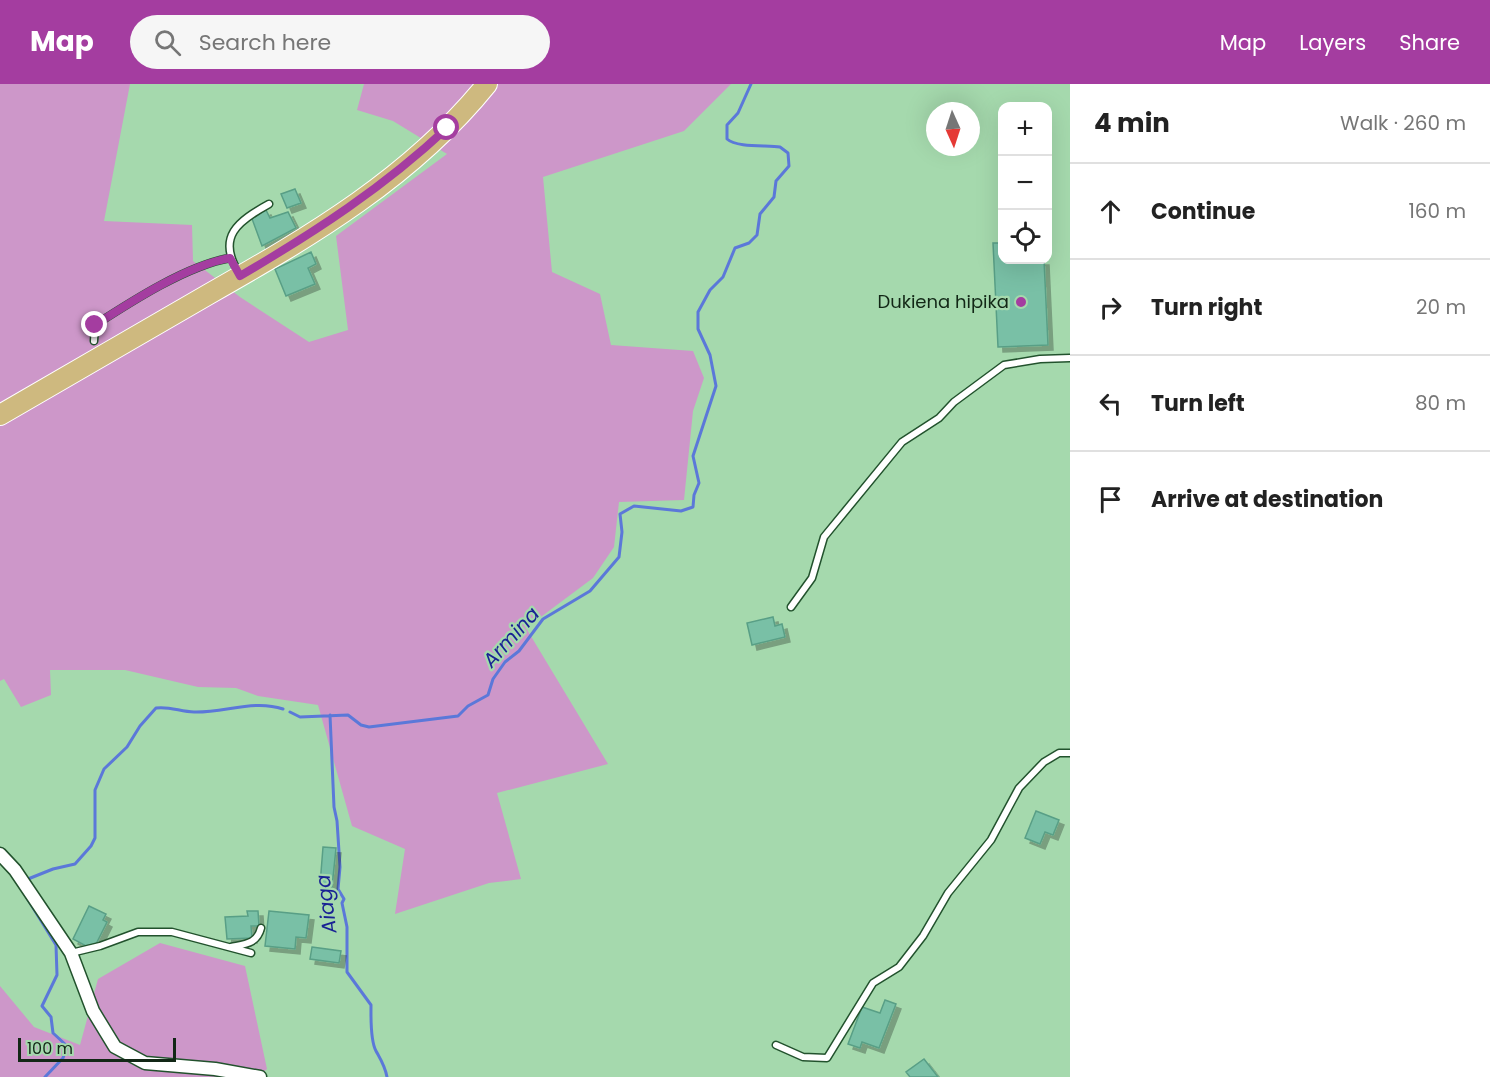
<!DOCTYPE html>
<meta charset="utf-8">
<style>
:root{--surface:#fff;--page:#f6f6f6;--text:#222;--muted:#767676;--line:#e0e0e0;--accent:#a43da0}
body{margin:0;font-family:Poppins,sans-serif;background:var(--page);color:var(--text)}
.controls{position:absolute;right:18px;top:18px;display:grid;overflow:hidden;border-radius:12px;box-shadow:0 6px 24px #0002}
.controls button{width:54px;height:54px;display:grid;place-items:center;padding:0;border:0;border-bottom:2px solid var(--line);background:var(--surface);color:var(--text);font:30px sans-serif}
.compass{position:absolute;left:926px;top:18px;width:54px;height:54px;border-radius:50%;background:var(--surface);box-shadow:0 6px 24px #0002;rotate:177deg}
.scale{position:absolute;left:18px;bottom:15px;width:158px;box-sizing:border-box;padding-left:6px;border:3px solid #122716;border-top:0;font-size:16px;line-height:21px;white-space:nowrap;color:#122716;-webkit-text-stroke:4px #a5d9ad;paint-order:stroke}
.stop{position:absolute;width:18px;height:18px;margin:-14px;border:4px solid #a43da0;border-radius:50%;background:#fff}
.stop.end{background:#a43da0;border-color:#fff;box-shadow:0 2px 6px #0008}
.list{margin:0;padding:0;list-style:none}
h2{display:flex;justify-content:space-between;align-items:center;height:78px;margin:0;padding:0 24px;font-size:26px}
h2 small{font-size:20px;font-weight:400;color:var(--muted)}
.list li{display:grid;grid-template-columns:39px 1fr auto;gap:18px;align-items:center;box-sizing:border-box;height:96px;padding:0 24px;border-top:2px solid var(--line)}
.list b{display:block;font-size:22px;white-space:nowrap}
.list em{font-size:20px;font-style:normal;color:var(--muted)}
.icon{flex:none;width:33px;height:33px;fill:none;stroke:currentColor;stroke-width:2;stroke-linecap:round;stroke-linejoin:round}
.map{position:relative;flex:none;width:1070px;height:993px;overflow:hidden}
header{display:flex;align-items:center;gap:36px;box-sizing:border-box;height:84px;padding:0 30px;background:var(--accent);color:#fff}
header strong{font-size:28px}
nav{display:flex;gap:33px;margin-inline-start:auto;font-size:21px}
.search{width:420px;height:54px;background:var(--page);display:flex;align-items:center;gap:15px;box-sizing:border-box;padding:0 21px;border-radius:33px;color:var(--muted);font-size:22px}
main{display:flex}
aside{flex:1;background:var(--surface)}
.map>svg:first-child{display:block}
.green{fill:#cd97c9}
.lines{fill:none;stroke-linecap:round;stroke-linejoin:round}
.stream{stroke:#5b78d9;stroke-width:3}
.building{fill:#79c0a6;stroke:#599f86;stroke-width:1.5;filter:url(#shadow)}
.lane-casing{stroke:#22522d;stroke-width:9}
.street-casing{stroke:#22522d;stroke-width:15}
.primary-casing{stroke:#fff;stroke-width:22}
.lane{stroke:#fff;stroke-width:6}
.street{stroke:#fff;stroke-width:12}
.primary{stroke:#ceb97f;stroke-width:20}
.route{stroke:#a43da0;stroke-width:8}
.poi-dot{fill:#a43da0;stroke:#a5d9ad;stroke-width:2}
.labels{text-anchor:middle;stroke-width:4.5;stroke-linejoin:round;paint-order:stroke}
.poi-label{font-size:18px;fill:#122716;stroke:#a5d9ad;text-anchor:end}
.water-label{font-size:20px;font-style:italic;fill:#192294;stroke:#a5d9ad}
</style>
<header>
<strong>Map</strong>
<div class="search"><svg class="icon" aria-label="search" viewBox="0 0 24 24"><circle cx="10" cy="10" r="6"/><path d="M15 15l6 6"/></svg>Search here</div>
<nav><a>Map</a><a>Layers</a><a>Share</a></nav>
</header>
<main>
<div class="map">
<svg width="1070" height="993" viewBox="0 0 1070 993">
<defs>
<filter id="shadow"><feDropShadow dx="5" dy="5" stdDeviation="0" flood-color="#0004"/></filter>
</defs>
<rect width="100%" height="100%" fill="#a5d9ad"/>
<path class="green" d="M0 0H130L104 137 192 141 193 177 240 213 309 258 348 246 336 152 447 70 393 37 357 26 364 0H731L684 47 543 93 552 188 600 210 611 261 693 267 704 294 693 327 684 416 619 418 614 463 593 494 526 544 608 680 497 709 521 795 489 799 395 830 405 765 352 742 318 621 258 612 236 604 198 603 125 586H50L51 611 21 623 4 595 0 597Z
M160 859 245 882 267 985 256 993H0V902L34 943 80 961 98 895Z"/>
<g class="lines">
<path class="stream" d="M290 628 300 633 348 631 361 641 369 643 458 632 468 622 488 611 493 595 505 578 519 567 543 535 590 507 619 473 622 448 620 430 634 422 681 427 693 423 694 411 699 399 693 372 716 302 710 271 698 245V228L710 206 723 193 735 164 749 159 757 151 760 130 774 113 776 97 789 82 788 69 780 63C767 61 737 64 727 55V41L738 29 751 0
M330 631 334 723 337 737 340 783 338 805 344 815 342 819 347 843V888L371 921C371 932 370 956 376 967 381 976 385 982 387 993
M28 795 53 785 75 780 91 762 95 754V706L104 685 127 663 140 642 156 624C170 622 181 628 194 628 224 629 254 615 283 625
M27 814 56 861 57 891 42 922 51 933 53 949 67 962 63 974 45 993"/>
</g>
<path class="building" d="M295 105 301 119 287 124 281 110Z
M266 126 270 134 288 128 296 144 262 162 251 132Z
M993 159H1002V176H1044L1048 261 998 263Z
M311 168 316 180 308 184 315 200 286 212 275 185Z
M773 533 775 542 782 540 785 553 752 561 747 539Z
M1036 727 1059 736 1053 751 1045 748 1040 760 1025 754Z
M323 763 336 764 332 803 320 801Z
M89 822 106 830 103 836 107 838 96 860 86 862 73 855Z
M247 827H258L259 842H251L252 854 227 855 225 833 248 832Z
M269 827 309 831 306 854 296 853 295 865 265 862Z
M312 863 341 867 339 879 310 875Z
M885 916 896 920 879 964 862 958 860 964 848 960 862 923 880 929Z
M924 975 938 993H910L906 988Z"/>
<g class="lines">
<defs>
<path id="lane" d="M239 189C216 153 238 137 269 120
M94 257 95 241C132 217 188 181 230 174
M791 523 812 494 824 453 902 358 939 334 954 318 1004 281 1040 275 1070 274
M231 863C245 860 257 860 261 844
M71 869 100 862 138 848H172L251 869
M776 961 803 973 827 974 873 899 899 883 923 852 948 809 991 756 1019 704 1044 678 1059 669H1070"/>
<path id="street" d="M0 770 15 786 71 869 93 927 115 963 145 979 215 985 260 993"/>
<path id="primary" d="M0 331C70 291 139 250 209 210 311 152 412 93 487 0"/>
</defs>
<use href="#lane" class="lane-casing"/>
<use href="#street" class="street-casing"/>
<use href="#primary" class="primary-casing"/>
<use href="#lane" class="lane"/>
<use href="#street" class="street"/>
<use href="#primary" class="primary"/>
</g>
<g class="lines">
<path class="route" d="M95 241C132 217 188 181 230 174L240 192C315 148 384 103 447 44"/>
</g>
<circle class="poi-dot" cx="1021" cy="218" r="6"/>
<g class="labels">
<g class="poi-label">
<text x="1009" y="224">Dukiena hipika</text>
</g>
<g class="water-label">
<text transform="translate(511 553) rotate(-48)" y="7">Armina</text>
<text transform="translate(326 820) rotate(-97)" y="7">Aiaga</text>
</g>
</g>
</svg>
<div class="controls">
<button>+</button>
<button>−</button>
<button><svg class="icon" aria-label="locate" viewBox="0 0 24 24"><circle cx="12" cy="12" r="6"/><path d="M12 2v4M12 18v4M2 12h4M18 12h4"/></svg></button>
</div>
<svg class="compass" viewBox="-18 -18 36 36"><path d="M0-13l5 13h-10z" fill="#e53935"/><path d="M0 13l5-13h-10z" fill="#767676"/></svg>
<div class="scale">100 m</div>
<div class="stop" style="left:447px;top:44px"></div>
<div class="stop end" style="left:95px;top:241px"></div>
</div>
<aside>
<h2>4 min<small>Walk · 260 m</small></h2>
<ul class="list">
<li><svg class="icon" aria-label="ahead" viewBox="0 0 24 24"><path d="M12 20V5M6 11l6-6 6 6"/></svg><div><b>Continue</b></div><em>160 m</em></li>
<li><svg class="icon" aria-label="right" viewBox="0 0 24 24"><path d="M7 20v-9h11M14 6l5 5-5 5"/></svg><div><b>Turn right</b></div><em>20 m</em></li>
<li><svg class="icon" aria-label="left" viewBox="0 0 24 24"><path d="M17 20v-9H6M10 6l-5 5 5 5"/></svg><div><b>Turn left</b></div><em>80 m</em></li>
<li><svg class="icon" aria-label="arrive" viewBox="0 0 24 24"><path d="M6 21V4h12l-3 4 3 4H6"/></svg><div><b>Arrive at destination</b></div></li>
</ul>
</aside>
</main>
